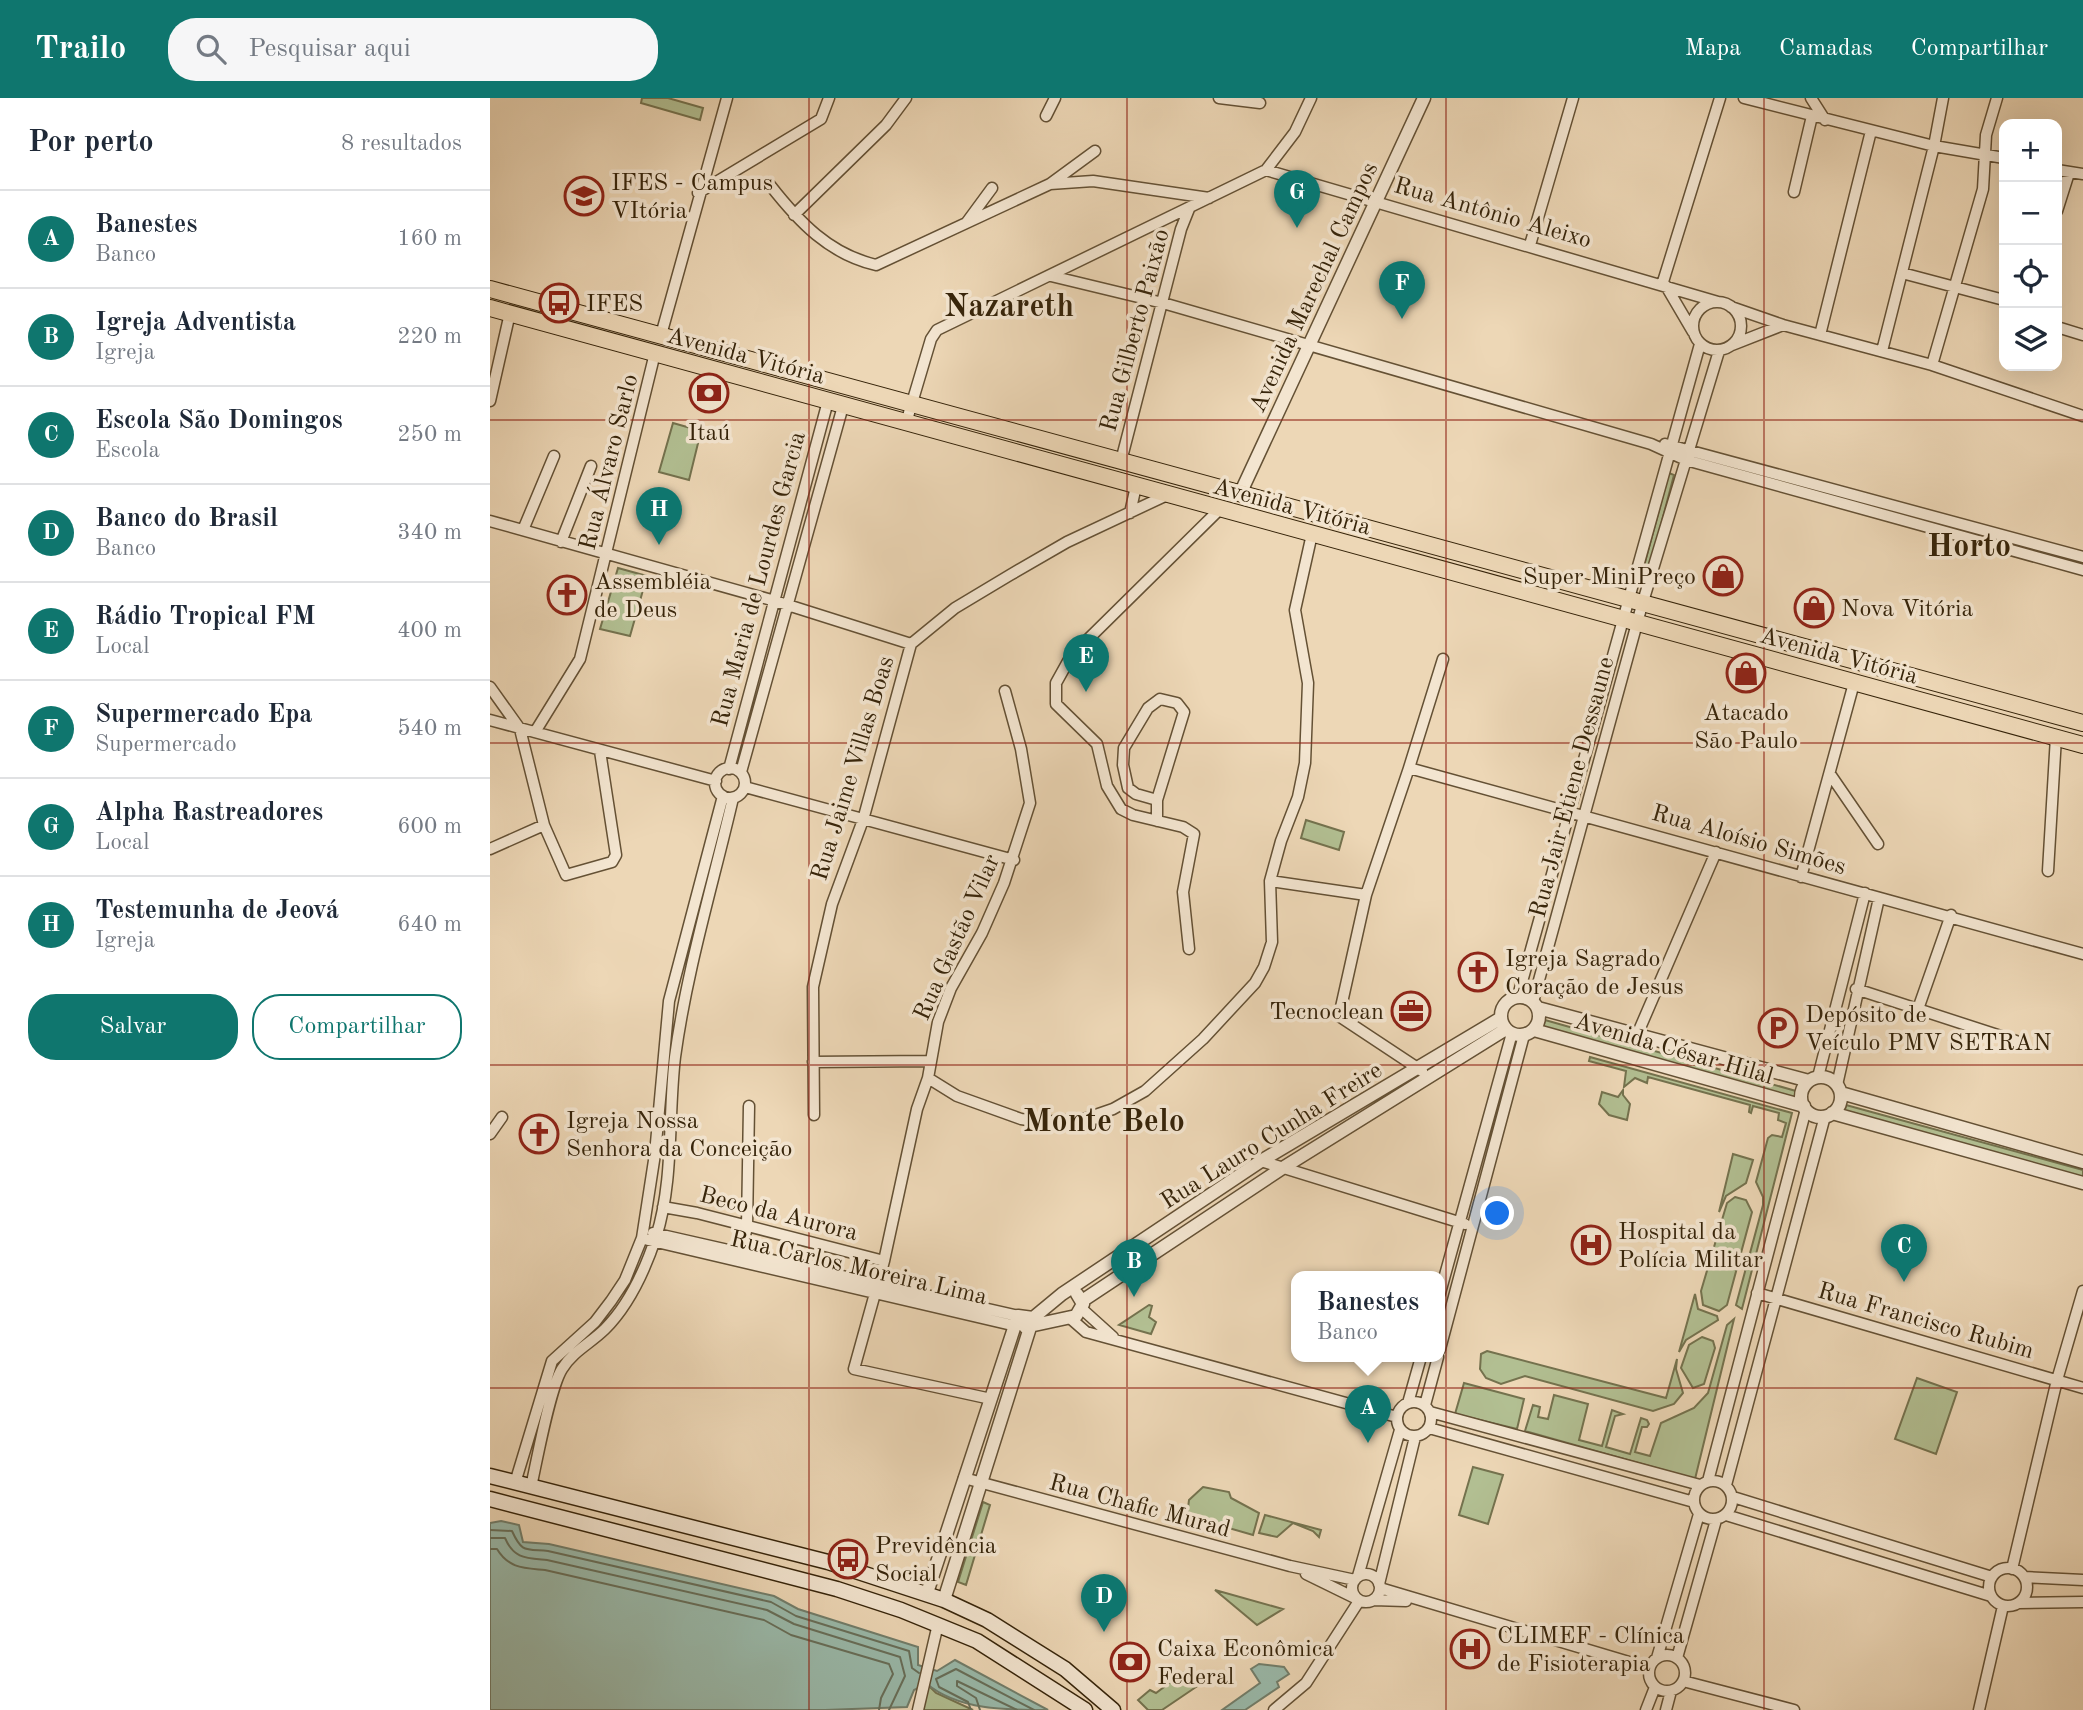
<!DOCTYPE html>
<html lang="pt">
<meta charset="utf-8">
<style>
:root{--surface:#fff;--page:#f6f6f7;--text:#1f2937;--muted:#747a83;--line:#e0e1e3;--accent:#0f766e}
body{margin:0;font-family:"Old Standard TT",serif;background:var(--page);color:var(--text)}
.controls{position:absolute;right:21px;top:21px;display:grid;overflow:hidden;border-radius:14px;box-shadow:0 7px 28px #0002}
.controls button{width:63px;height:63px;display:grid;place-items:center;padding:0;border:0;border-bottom:2px solid var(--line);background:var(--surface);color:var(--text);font:35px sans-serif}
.you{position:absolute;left:1008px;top:1116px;width:24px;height:24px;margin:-18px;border:5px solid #fff;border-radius:50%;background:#1a73e8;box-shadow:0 0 0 10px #1a73e833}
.badge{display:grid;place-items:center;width:46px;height:46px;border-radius:50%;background:var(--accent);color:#fff;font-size:23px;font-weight:700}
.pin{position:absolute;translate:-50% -58px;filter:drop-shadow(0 2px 4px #0008)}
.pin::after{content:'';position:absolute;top:37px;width:24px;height:21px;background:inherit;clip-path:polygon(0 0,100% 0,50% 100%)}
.popup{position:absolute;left:801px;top:1173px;width:154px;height:91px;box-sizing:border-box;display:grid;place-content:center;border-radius:14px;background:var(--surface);filter:drop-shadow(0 2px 5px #0005);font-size:23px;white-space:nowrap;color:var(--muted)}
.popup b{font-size:26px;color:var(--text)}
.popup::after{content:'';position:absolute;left:50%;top:100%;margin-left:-14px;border:14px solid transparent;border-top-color:var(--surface)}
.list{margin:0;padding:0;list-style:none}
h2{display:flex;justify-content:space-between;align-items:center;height:91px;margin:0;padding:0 28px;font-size:30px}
h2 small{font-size:23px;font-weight:400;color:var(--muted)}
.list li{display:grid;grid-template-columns:46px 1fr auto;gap:21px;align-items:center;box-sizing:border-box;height:98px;padding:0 28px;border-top:2px solid var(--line)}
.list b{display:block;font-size:26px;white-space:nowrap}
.list p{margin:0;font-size:23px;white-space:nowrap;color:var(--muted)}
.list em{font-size:23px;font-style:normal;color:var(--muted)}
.actions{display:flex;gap:14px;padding:21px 28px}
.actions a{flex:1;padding:16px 0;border:2px solid var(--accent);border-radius:28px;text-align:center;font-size:24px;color:var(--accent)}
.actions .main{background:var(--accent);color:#fff}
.icon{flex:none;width:38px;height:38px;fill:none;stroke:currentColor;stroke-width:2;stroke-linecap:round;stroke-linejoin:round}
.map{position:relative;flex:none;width:1593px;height:1612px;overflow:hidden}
header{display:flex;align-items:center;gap:42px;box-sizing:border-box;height:98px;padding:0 35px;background:var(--accent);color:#fff}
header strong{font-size:33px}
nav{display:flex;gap:38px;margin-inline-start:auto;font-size:24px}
.search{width:490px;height:63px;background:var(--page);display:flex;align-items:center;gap:18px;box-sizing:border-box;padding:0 24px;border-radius:28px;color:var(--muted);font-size:26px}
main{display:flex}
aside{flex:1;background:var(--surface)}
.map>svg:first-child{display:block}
.green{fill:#b2bf92;stroke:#74724e;stroke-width:2}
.water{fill:#9abaab;stroke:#727e6b;stroke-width:2}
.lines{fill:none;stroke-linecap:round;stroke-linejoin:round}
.shore{stroke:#686f5a;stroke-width:2}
.minor-casing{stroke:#645135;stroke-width:13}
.tertiary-casing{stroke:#645135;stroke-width:15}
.secondary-casing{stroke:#36240a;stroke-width:17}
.primary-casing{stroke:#36240a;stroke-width:18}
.minor{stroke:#f3e5d0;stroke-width:10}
.tertiary{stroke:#f3e5d0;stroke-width:12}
.secondary{stroke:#f3e5d0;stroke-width:14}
.primary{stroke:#edd7b6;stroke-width:16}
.grid{fill:none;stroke:#8f2418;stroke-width:2;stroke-opacity:0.55}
.labels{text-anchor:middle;stroke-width:7;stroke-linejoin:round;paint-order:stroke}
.poi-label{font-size:24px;fill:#36240a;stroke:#f3e5d0;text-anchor:start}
.street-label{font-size:24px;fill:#36240a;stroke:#f3e5d0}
.district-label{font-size:32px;font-weight:bold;fill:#36240a;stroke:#f3e5d0}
</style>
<header>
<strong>Trailo</strong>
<div class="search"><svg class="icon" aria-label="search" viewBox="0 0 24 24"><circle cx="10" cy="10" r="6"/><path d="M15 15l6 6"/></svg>Pesquisar aqui</div>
<nav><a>Mapa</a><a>Camadas</a><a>Compartilhar</a></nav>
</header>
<main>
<aside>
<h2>Por perto<small>8 resultados</small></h2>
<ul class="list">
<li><span class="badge">A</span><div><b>Banestes</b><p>Banco</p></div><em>160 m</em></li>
<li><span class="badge">B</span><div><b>Igreja Adventista</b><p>Igreja</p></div><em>220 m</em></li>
<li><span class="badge">C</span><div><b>Escola São Domingos</b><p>Escola</p></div><em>250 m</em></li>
<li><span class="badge">D</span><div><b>Banco do Brasil</b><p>Banco</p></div><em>340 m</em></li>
<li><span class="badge">E</span><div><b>Rádio Tropical FM</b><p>Local</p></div><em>400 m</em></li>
<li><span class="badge">F</span><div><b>Supermercado Epa</b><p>Supermercado</p></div><em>540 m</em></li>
<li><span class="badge">G</span><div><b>Alpha Rastreadores</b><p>Local</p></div><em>600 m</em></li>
<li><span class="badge">H</span><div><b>Testemunha de Jeová</b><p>Igreja</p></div><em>640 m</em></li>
</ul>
<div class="actions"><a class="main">Salvar</a><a>Compartilhar</a></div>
</aside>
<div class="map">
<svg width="1593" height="1612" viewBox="0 0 1593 1612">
<rect width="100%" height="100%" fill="#edd7b6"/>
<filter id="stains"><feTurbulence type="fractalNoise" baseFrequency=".00286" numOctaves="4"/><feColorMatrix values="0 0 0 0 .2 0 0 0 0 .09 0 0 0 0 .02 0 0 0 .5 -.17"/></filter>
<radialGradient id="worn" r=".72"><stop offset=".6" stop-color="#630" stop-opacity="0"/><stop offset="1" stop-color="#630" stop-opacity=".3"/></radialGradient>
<path class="green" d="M152 0H178L213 10 210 22 151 5Z
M183 325 211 333 199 382 169 374Z
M1179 375 1184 377 1156 484 1150 483Z
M128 470 157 478 140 538 110 531Z
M816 722 854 734 849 752 811 740Z
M1055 922 1306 993 1304 1002 1053 931Z
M1100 959 1302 1015 1252 1211 1246 1207 1273 1107V1099L1266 1084 1278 1040 1282 1037 1292 1039 1296 1025 1288 1022 1289 1015 1263 1008 1261 1015 1259 1014 1260 1007 1158 979 1157 985 1145 980 1134 989 1136 973 1099 963Z
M1133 992V997L1140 1006 1137 1022 1119 1017 1109 1006 1112 994 1128 999Z
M1356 1007 1593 1072V1082L1354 1016Z
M1243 1056 1263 1062 1256 1085 1236 1098 1229 1114Z
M1245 1099 1256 1102 1262 1114 1237 1207 1229 1213 1213 1207 1211 1193 1237 1105Z
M1205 1196 1208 1211 1227 1218 1228 1222 1196 1242 1189 1254Z
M659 1207 662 1208 659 1219 666 1224 661 1236 629 1227Z
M1244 1221 1205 1381 1035 1333 1043 1307 1050 1309 1048 1319 1058 1321 1064 1297 1098 1306 1089 1342 1112 1348 1122 1312 1133 1316 1125 1318 1116 1349 1140 1356 1151 1320 1157 1322 1159 1326 1157 1329H1152L1145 1354 1160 1358 1171 1325 1204 1310 1218 1295 1237 1227Z
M1212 1239 1223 1243 1225 1250 1214 1286 1203 1290 1191 1270 1199 1247Z
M997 1253 1176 1300 1187 1261 1186 1271 1193 1295 1184 1306 1163 1313 1035 1278 1011 1286 996 1280 990 1271 991 1256Z
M1427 1280 1467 1294 1446 1356 1405 1341Z
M974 1285 1034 1301 1027 1331 965 1316Z
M983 1369 1013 1377 998 1426 969 1417Z
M713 1389 739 1394 741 1400 769 1415 763 1437 697 1418 699 1402Z
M493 1404 500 1407 476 1487 468 1484Z
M775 1417 831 1432 829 1439 823 1433 803 1425 787 1439 769 1435Z
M725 1492 793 1511 767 1527Z
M694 1574 709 1587 672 1612H658L648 1602 660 1592 666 1595Z
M437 1586 446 1595 483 1612H432Z"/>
<path class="water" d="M11 1423 29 1427 33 1444 59 1446 284 1498 308 1511 428 1549V1567L447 1573 465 1562 558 1612C516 1612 468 1612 437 1586L424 1592 417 1609 335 1612H0V1425Z
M769 1566 794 1569 799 1576 787 1584 789 1589 755 1612H732L770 1585 761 1571Z"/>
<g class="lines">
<path class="shore" d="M0 1432 22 1433C32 1455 35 1451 58 1453L281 1504 306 1518 419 1553 422 1570 429 1575
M0 1440H15C24 1461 36 1460 57 1462L277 1512 304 1526 410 1559 415 1578 399 1612
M0 1451H7C19 1471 35 1470 55 1472L274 1522 301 1537 399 1566 403 1576 391 1600 389 1612
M481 1612 478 1604 449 1589 446 1581 466 1571 544 1612
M490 1612 486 1600 467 1588V1583L527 1612"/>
<defs>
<path id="minor" d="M729 0 770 5
M1254 0 1444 48 1514 60
M1321 0 1335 22
M556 18 565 0
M776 72 1228 204
M1567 72 1593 76
M560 86 603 83 719 100
M280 87C309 124 339 156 386 167L560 86 605 53
M1304 94 1322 18
M208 95 331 21 339 0
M1567 113 1579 75
M304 117 396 27 416 0
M477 124 502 90
M1040 147 1083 0
M1412 175 1514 202
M561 178 673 205 1161 346 1196 362 1593 472
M1172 187 1230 0
M1176 188 1203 234
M1203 228a24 24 0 1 1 48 0a24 24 0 1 1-48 0Z
M1241 209 1293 227 1442 267 1593 318
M1567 229 1593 237
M171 237 237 0
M1330 237 1381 33
M1242 247 1293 227
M1392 253 1444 48 1453 0
M1442 267 1493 91 1496 37 1507 0
M0 303 20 215
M416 325 441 241 447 232 776 72 805 34 821 0
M1175 346 1593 459
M631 363 691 131 699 111
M640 415 646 388
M0 423 285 503 421 546
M33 432 64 358
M71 444 101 368
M0 589 30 631 54 727 76 777 122 764 126 757 110 653
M0 622 226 683
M45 634 90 561 165 255
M919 670 953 561
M225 685a15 15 0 1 1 30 0a15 15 0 1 1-30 0Z
M239 671 338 303
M251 674 353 308
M1340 676 1388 746
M255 689 524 762
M667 702 646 696 638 690 633 667 634 650 658 610 670 601 687 605 694 614 667 702V723
M0 751 54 727
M1558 773 1566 639
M1311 779 1364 585
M780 783 876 797
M699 851 693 794 704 736 693 729 643 717 631 711 617 688 607 646 566 606V585L581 558 730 411
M1366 891 1526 943
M1028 898 1210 246
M1043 904 1152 507 1229 253
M1428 911 1461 817
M1147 937 1226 754
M323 964 440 963
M932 973 849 918 876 797 919 670 1593 856
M1328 979 1375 795
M438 980 467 998 531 1021 552 1024 594 1021 623 1011 655 993 713 941 765 885 774 869 782 844 780 783 791 743 808 699 815 665 818 585 805 512 822 436
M1347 987 1389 800
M324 1017 323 889 342 806 373 722 421 546 465 510 520 477 577 444 677 397
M0 1036 12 1019
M771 1063 975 1126
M173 1109 207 1115 394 1163
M163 1135 528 1218
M158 1142 526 1228
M251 1154 257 1129 259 1008
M950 1195 1022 935
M1267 1195 1593 1290
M592 1211 623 1239
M580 1220 596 1234 907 1319
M950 1251 1034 937
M501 1301 364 1271 394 1163 427 1011 438 980 448 924 461 890 492 835 514 785 540 705 531 651 515 593
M907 1321a17 17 0 1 1 34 0a17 17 0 1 1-34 0Z
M918 1305 931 1259
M935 1307 948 1259
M940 1314 1210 1387
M939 1330 1204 1404
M474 1380 800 1468 865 1482
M1204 1402a19 19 0 1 1 38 0a19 19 0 1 1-38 0Z
M1218 1383 1316 1011
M25 1385 62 1263 105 1224 121 1203 135 1182 152 1140 165 1056 179 903 233 698
M1236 1387 1335 1018
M41 1389C47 1362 60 1290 72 1271 83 1253 101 1245 115 1231 140 1206 155 1172 166 1139 184 1083 178 1018 185 959 197 871 223 786 243 700
M1243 1399 1502 1479
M1236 1417 1501 1498
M1499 1489a19 19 0 1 1 38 0a19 19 0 1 1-38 0Z
M1522 1471 1567 1282 1593 1193
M816 1476 865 1500
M862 1490a14 14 0 1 1 28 0a14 14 0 1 1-28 0Z
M868 1478 910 1332
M1534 1479 1593 1482
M889 1486 925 1339
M890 1490 1159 1570
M883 1502 916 1503
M1529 1505 1593 1504
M1159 1575a18 18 0 1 1 36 0a18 18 0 1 1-36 0Z
M1167 1560 1209 1416
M1187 1560 1226 1422
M1193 1583 1304 1612
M428 1612 448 1526
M784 1612 816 1585 869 1503
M1156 1612 1165 1589
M1176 1612 1181 1593
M1489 1612 1513 1508"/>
<path id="tertiary" d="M750 396 934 0
M1011 918a19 19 0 1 1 38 0a19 19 0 1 1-38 0Z
M1048 910 1319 983
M1044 932 1314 1008
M1311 999a20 20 0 1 1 40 0a20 20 0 1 1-40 0Z
M1351 995 1593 1064
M1342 1015 1593 1085
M592 1203 791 1071 1016 931
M535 1229 586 1218 593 1206 587 1196
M437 1495 528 1218 543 1220 572 1196 771 1063 1011 920
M454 1502 543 1220"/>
<path id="secondary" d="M0 1378 338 1464 454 1502 497 1522 575 1571 623 1612
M0 1401 347 1491 411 1512 487 1543 595 1612"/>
<path id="primary" d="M0 191 1593 625
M0 210 1593 647"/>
</defs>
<use href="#minor" class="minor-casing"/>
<use href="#tertiary" class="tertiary-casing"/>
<use href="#secondary" class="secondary-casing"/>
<use href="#primary" class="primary-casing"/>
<use href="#minor" class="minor"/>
<use href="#tertiary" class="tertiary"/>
<use href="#secondary" class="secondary"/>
<use href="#primary" class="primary"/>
</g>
<path class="grid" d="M319 0V1612M637 0V1612M956 0V1612M1274 0V1612M0 322H1593M0 645H1593M0 967H1593M0 1290H1593"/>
<defs>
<symbol id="university-ring" viewBox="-11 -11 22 22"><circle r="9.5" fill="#f3e5d0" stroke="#8f2418" stroke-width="1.5"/><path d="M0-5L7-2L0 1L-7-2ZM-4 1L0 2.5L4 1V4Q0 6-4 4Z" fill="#8f2418"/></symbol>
<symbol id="bus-ring" viewBox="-11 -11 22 22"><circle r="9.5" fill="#f3e5d0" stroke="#8f2418" stroke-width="1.5"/><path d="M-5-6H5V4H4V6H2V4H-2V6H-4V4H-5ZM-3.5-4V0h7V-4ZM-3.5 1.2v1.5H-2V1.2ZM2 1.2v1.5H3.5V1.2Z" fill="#8f2418"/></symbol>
<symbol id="bank-ring" viewBox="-11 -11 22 22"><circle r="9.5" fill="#f3e5d0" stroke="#8f2418" stroke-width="1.5"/><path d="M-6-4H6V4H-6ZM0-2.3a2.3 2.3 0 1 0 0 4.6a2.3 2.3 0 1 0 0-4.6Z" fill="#8f2418"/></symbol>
<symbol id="shop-ring" viewBox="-11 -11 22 22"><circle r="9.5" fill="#f3e5d0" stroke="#8f2418" stroke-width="1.5"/><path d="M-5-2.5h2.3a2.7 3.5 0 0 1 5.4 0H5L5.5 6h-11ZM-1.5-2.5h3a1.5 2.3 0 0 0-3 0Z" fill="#8f2418"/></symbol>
<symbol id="church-ring" viewBox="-11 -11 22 22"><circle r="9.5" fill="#f3e5d0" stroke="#8f2418" stroke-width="1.5"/><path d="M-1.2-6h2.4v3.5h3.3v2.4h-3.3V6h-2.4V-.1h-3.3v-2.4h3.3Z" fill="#8f2418"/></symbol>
<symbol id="office-ring" viewBox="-11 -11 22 22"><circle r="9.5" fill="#f3e5d0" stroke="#8f2418" stroke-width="1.5"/><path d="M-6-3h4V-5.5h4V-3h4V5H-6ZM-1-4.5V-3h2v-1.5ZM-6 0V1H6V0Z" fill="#8f2418"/></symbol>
<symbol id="parking-ring" viewBox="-11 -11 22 22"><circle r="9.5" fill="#f3e5d0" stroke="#8f2418" stroke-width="1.5"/><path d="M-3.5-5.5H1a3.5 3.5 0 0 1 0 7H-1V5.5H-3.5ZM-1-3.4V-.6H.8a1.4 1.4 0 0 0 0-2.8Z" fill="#8f2418"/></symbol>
<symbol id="hospital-ring" viewBox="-11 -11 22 22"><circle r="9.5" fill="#f3e5d0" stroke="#8f2418" stroke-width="1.5"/><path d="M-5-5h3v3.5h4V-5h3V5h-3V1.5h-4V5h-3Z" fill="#8f2418"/></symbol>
</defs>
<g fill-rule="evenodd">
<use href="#university-ring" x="72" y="76" width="44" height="44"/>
<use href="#bus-ring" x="47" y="183" width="44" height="44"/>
<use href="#bank-ring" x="197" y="273" width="44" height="44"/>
<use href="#shop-ring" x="1211" y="456" width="44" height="44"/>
<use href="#church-ring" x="55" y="475" width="44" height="44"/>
<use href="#shop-ring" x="1302" y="488" width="44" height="44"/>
<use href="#shop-ring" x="1234" y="553" width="44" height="44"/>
<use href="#church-ring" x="966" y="852" width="44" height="44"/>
<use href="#office-ring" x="899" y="891" width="44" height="44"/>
<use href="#parking-ring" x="1266" y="908" width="44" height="44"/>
<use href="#church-ring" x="27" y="1014" width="44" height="44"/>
<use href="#hospital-ring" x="1079" y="1125" width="44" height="44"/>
<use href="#bus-ring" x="336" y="1439" width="44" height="44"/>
<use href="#hospital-ring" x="958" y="1529" width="44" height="44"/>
<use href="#bank-ring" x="618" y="1542" width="44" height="44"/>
</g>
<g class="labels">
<g class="poi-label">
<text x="121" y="92">IFES - Campus<tspan x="121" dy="28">VItória</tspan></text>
<text x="96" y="213">IFES</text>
<text x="219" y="342" text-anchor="middle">Itaú</text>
<text x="1206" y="486" text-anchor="end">Super MiniPreço</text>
<text x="104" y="491">Assembléia<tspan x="104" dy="28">de Deus</tspan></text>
<text x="1351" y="518">Nova Vitória</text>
<text x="1256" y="622" text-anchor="middle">Atacado<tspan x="1256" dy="28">São Paulo</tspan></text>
<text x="1015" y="868">Igreja Sagrado<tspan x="1015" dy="28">Coração de Jesus</tspan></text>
<text x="894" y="921" text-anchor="end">Tecnoclean</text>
<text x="1315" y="924">Depósito de<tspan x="1315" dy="28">Veículo PMV SETRAN</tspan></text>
<text x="76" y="1030">Igreja Nossa<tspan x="76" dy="28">Senhora da Conceição</tspan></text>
<text x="1128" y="1141">Hospital da<tspan x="1128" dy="28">Polícia Militar</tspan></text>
<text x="385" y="1455">Previdência<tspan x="385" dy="28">Social</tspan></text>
<text x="1007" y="1545">CLIMEF - Clínica<tspan x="1007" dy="28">de Fisioterapia</tspan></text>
<text x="667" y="1558">Caixa Econômica<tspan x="667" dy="28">Federal</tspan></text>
</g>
<g class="street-label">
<text transform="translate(1003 114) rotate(16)" y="8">Rua Antônio Aleixo</text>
<text transform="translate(823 189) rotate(-65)" y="8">Avenida Marechal Campos</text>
<text transform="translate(644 232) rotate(-75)" y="8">Rua Gilberto Paixão</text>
<text transform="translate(256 257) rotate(15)" y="8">Avenida Vitória</text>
<text transform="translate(118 364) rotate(-76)" y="8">Rua Álvaro Sarlo</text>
<text transform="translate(802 408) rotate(15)" y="8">Avenida Vitória</text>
<text transform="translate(268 481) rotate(-75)" y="8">Rua Maria de Lourdes Garcia</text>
<text transform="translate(1349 557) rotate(15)" y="8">Avenida Vitória</text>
<text transform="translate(362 670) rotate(-73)" y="8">Rua Jaime Villas Boas</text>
<text transform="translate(1081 689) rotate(-75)" y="8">Rua Jair Etiene Dessaune</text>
<text transform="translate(1259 741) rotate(16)" y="8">Rua Aloísio Simões</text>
<text transform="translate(466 839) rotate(-66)" y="8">Rua Gastão Vilar</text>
<text transform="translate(1184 950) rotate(16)" y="8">Avenida César Hilal</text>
<text transform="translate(781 1037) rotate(-32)" y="8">Rua Lauro Cunha Freire</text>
<text transform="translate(289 1115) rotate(14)" y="8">Beco da Aurora</text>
<text transform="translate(369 1169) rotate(13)" y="8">Rua Carlos Moreira Lima</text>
<text transform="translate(1436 1222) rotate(16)" y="8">Rua Francisco Rubim</text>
<text transform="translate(650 1407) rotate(15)" y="8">Rua Chafic Murad</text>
</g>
<g class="district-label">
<text x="519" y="218">Nazareth</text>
<text x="1479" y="458">Horto</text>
<text x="614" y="1033">Monte Belo</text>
</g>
</g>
<rect width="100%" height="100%" filter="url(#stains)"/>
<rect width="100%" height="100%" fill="url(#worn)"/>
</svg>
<div class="controls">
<button>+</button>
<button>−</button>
<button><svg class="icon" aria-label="locate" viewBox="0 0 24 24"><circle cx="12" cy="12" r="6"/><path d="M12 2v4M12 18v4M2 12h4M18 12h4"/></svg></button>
<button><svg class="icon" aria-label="layers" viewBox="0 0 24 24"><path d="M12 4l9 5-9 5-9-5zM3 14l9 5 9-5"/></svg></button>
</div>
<div class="you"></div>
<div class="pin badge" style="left:878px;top:1345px">A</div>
<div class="popup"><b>Banestes</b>Banco</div>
<div class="pin badge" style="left:644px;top:1199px">B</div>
<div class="pin badge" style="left:1414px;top:1184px">C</div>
<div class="pin badge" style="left:614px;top:1534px">D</div>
<div class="pin badge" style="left:596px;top:594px">E</div>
<div class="pin badge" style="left:912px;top:221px">F</div>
<div class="pin badge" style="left:807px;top:130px">G</div>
<div class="pin badge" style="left:169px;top:447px">H</div>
</div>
</main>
